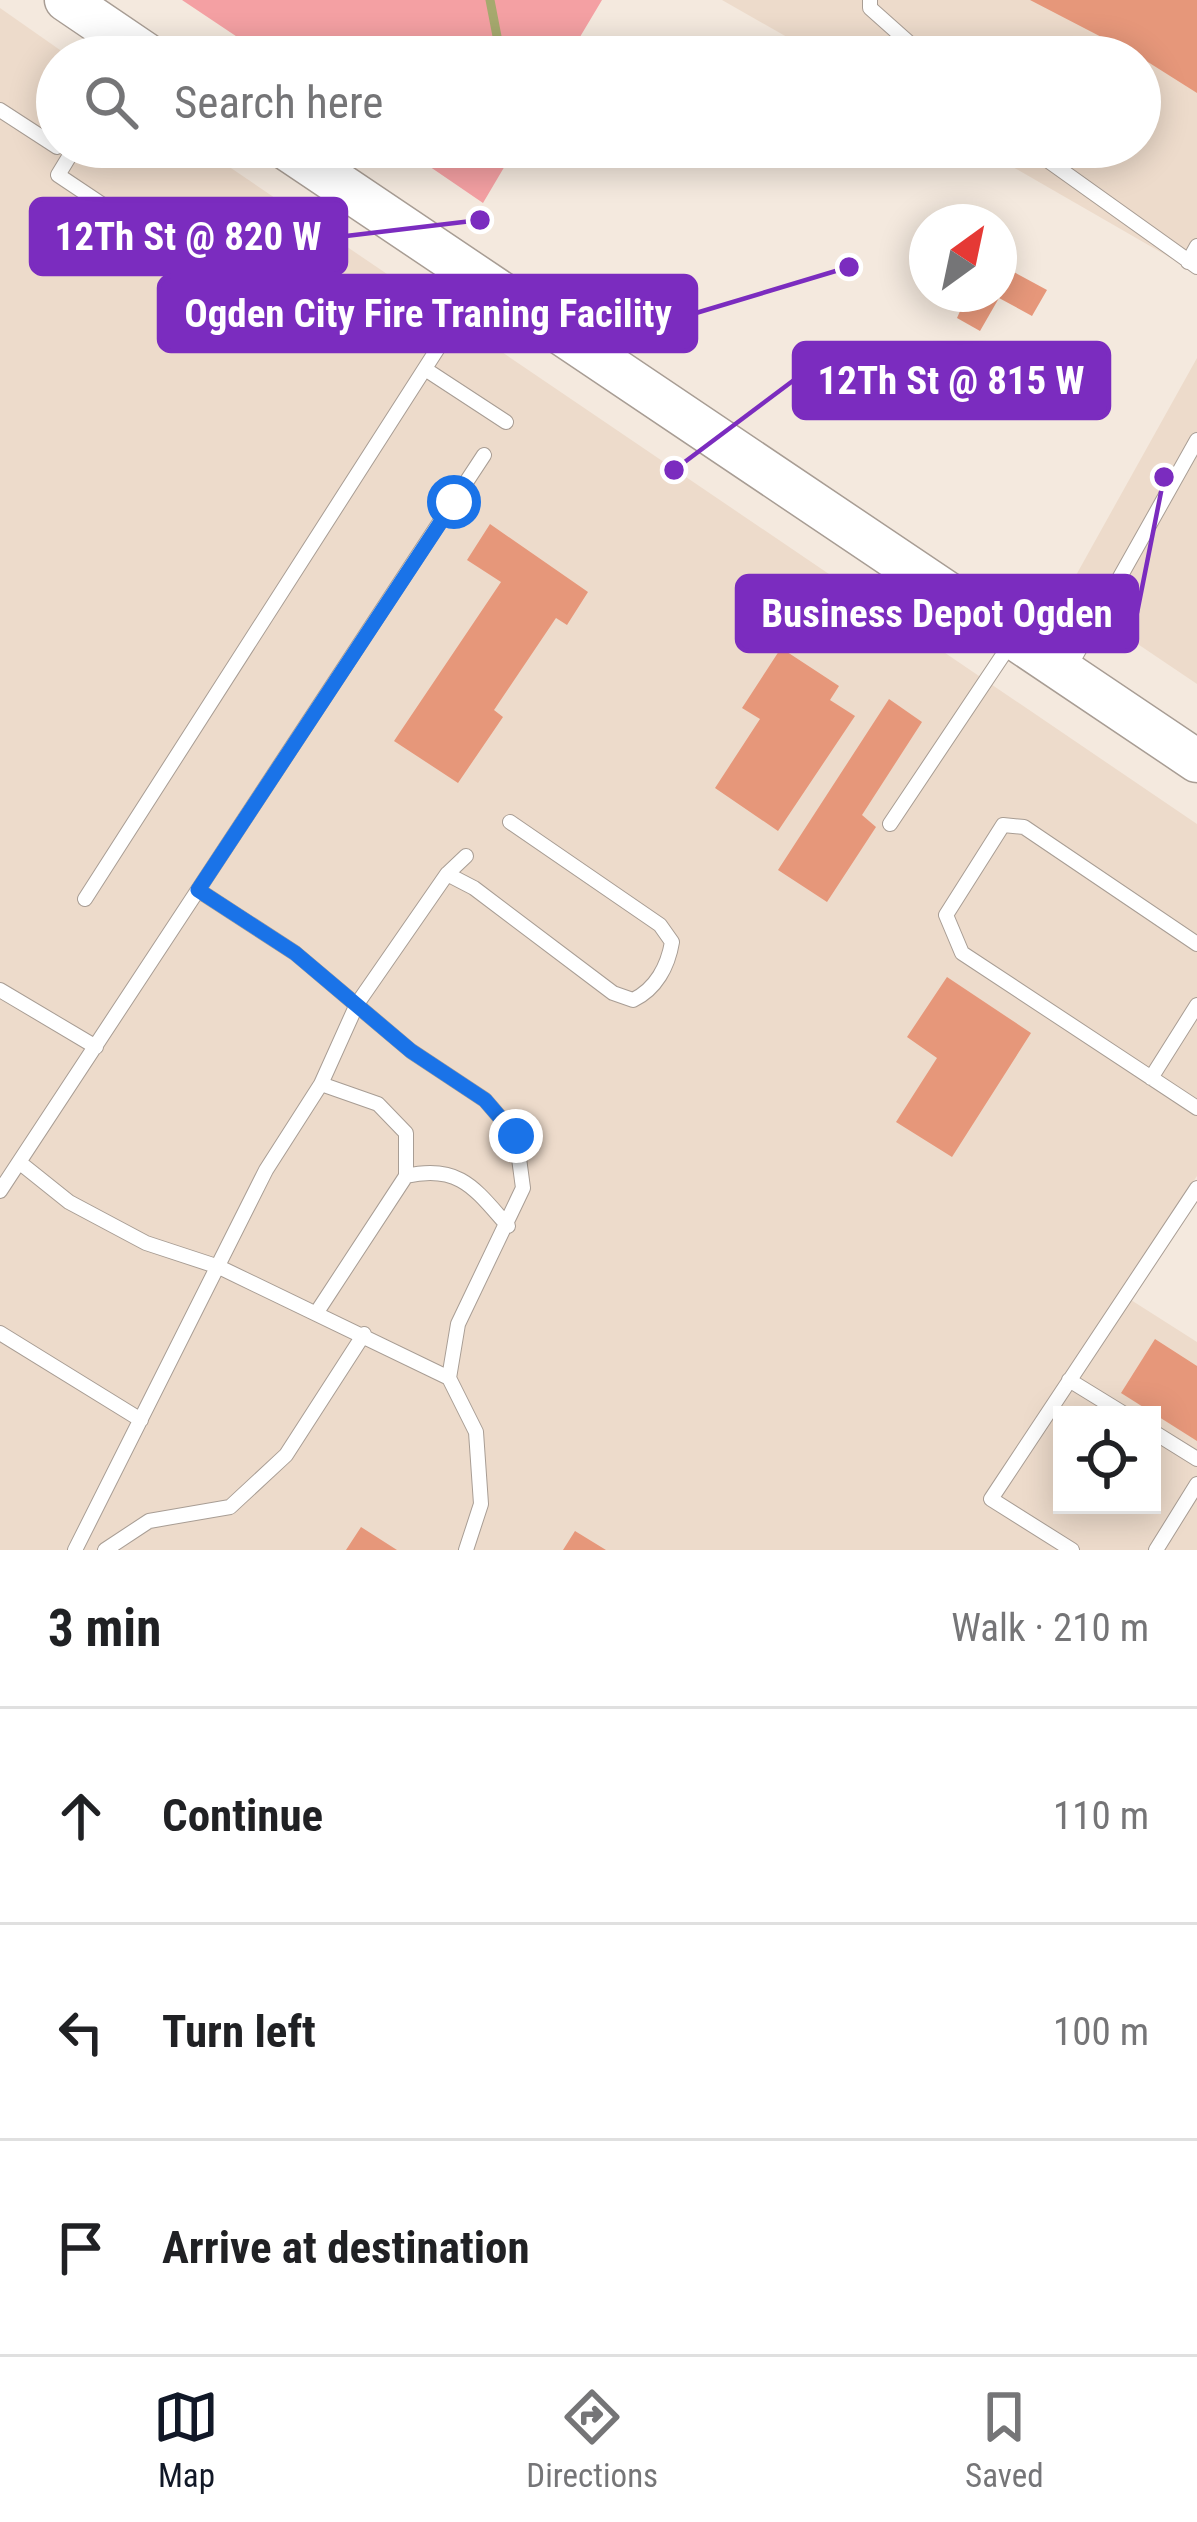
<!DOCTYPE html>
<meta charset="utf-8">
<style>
:root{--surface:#fff;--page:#f6f6f6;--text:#202124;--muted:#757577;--line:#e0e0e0;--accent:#111827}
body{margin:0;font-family:"Roboto Condensed",sans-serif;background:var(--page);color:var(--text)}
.controls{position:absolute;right:36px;bottom:36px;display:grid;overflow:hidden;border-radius:0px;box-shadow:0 6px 30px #0003}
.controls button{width:108px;height:108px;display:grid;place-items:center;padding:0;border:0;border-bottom:3px solid var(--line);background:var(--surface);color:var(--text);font:60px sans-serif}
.compass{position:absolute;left:909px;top:204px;width:108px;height:108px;border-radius:50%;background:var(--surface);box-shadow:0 6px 30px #0003;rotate:33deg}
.stop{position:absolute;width:36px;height:36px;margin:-27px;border:9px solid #1a73e8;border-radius:50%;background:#fff}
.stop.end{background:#1a73e8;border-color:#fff;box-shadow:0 3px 12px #0008}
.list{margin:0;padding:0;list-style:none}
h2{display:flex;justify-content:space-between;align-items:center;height:156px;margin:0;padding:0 48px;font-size:51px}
h2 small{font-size:39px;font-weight:400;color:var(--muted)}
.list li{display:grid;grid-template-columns:78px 1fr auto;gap:36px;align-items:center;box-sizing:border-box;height:216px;padding:0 48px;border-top:3px solid var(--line)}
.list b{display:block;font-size:45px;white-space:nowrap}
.list em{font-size:39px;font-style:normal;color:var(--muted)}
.icon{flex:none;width:66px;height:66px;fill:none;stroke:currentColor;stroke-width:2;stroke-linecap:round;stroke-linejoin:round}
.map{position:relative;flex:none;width:1197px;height:1550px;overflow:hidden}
.search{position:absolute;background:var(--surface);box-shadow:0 6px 30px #0003;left:36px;right:36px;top:36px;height:132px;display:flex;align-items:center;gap:30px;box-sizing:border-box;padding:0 42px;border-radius:66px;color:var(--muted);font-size:45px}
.sheet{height:804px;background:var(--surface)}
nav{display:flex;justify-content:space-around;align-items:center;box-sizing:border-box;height:168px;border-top:3px solid var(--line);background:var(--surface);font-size:33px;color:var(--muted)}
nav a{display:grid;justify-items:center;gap:6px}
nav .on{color:var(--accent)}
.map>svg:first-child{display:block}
.built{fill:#eddbcb;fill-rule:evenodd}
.green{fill:#f4a0a3}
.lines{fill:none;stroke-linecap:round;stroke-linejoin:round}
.stream{stroke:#a6a96e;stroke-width:9}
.building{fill:#e6977a}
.lane-casing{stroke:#a89d94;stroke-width:16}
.primary-casing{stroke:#a89d94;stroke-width:45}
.lane{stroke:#fff;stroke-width:14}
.primary{stroke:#fff;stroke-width:42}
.route{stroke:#1a73e8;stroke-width:15}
.leader{fill:none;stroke:#7b2cbf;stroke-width:4.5}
.callout-dot{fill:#7b2cbf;stroke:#fff;stroke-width:4.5}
.callout{fill:#7b2cbf;stroke:#7b2cbf;stroke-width:4.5}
.callout-label{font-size:39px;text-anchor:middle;font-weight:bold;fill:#fff}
</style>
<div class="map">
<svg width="1197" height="1550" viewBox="0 0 1197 1550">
<rect width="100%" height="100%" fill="#f4e9de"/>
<path class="built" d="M722 0H1197V273L978 147H1140V57H822Z
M0 8 70 57H57V147H200L1197 824V1176L1120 1293 1197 1342V1550H0ZM1062 1415H1152V1505H1062Z
M1197 358V684L1065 595Z"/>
<path class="green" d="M182 0H602L568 57H267Z
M401 147H516L483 203Z"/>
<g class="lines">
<path class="stream" d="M490 0 501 57"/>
</g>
<path class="building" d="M1030 0H1197V93L1140 57Z
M999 264 1047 290 1032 316 999 298 980 331 957 318 961 309 947 301 951 294H999Z
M490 524 588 592 567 625 556 618 494 710 503 717 458 783 394 741 501 582 467 560Z
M781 648 839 686 830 700 855 716 778 831 715 788 760 719 742 708Z
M889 699 922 722 862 815 876 827 827 902 778 870Z
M947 977 1031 1033 952 1157 896 1122 937 1058 907 1037Z
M1155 1339 1197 1366V1441L1121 1393Z
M361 1527 397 1550H346Z
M575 1531 606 1550H563Z"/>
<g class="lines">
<defs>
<path id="lane" d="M870 0V8L925 57
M0 110 57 147
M75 147 58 175 284 326
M1029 147 1197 267
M1188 262 1197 246
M425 369 506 422
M1070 666 1197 440
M890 824 1011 643
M447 874 474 888 613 993 633 1000C656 989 668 966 672 942L660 925 510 822
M198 890 295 953 411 1051 485 1100 516 1136 523 1188 458 1324 449 1378
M85 899 479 284
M1197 944 1024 827 1003 825 946 915 962 953 1197 1108
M0 990 96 1047
M1151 1078 1197 1005
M19 1162 69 1202 146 1243 219 1267 449 1378 476 1432 481 1504 466 1550
M406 1176C460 1164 475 1189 508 1226
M0 1191 484 455
M317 1312 406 1176V1133L378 1104 321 1084
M0 1333 141 1420
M1069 1380 1126 1415
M1152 1431 1197 1459
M75 1550 266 1170 321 1084 357 1004 447 874 466 856
M105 1550 149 1521 230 1507 286 1455 364 1334
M1072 1550 991 1499 1197 1188
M1156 1550 1197 1484"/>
<path id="primary" d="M66 0 150 57
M284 147 1197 761"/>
</defs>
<use href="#lane" class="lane-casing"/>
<use href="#primary" class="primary-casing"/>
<use href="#lane" class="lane"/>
<use href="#primary" class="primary"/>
</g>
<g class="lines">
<path class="route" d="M454 502 198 890 295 953 411 1051 485 1100 516 1136"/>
</g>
<path class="leader" d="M480 220L346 236M849 267L696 313M674 470L794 380M1164 477L1137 613"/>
<g class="callout-dot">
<circle cx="480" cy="220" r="12"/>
<circle cx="849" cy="267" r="12"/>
<circle cx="674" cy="470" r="12"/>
<circle cx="1164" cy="477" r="12"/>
</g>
<g class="callout">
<rect x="31" y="199" width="315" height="75" rx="12"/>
<rect x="159" y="276" width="537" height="75" rx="12"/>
<rect x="794" y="343" width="315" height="75" rx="12"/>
<rect x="737" y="576" width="400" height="75" rx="12"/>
</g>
<g class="callout-label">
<text x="188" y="250">12Th St @ 820 W</text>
<text x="428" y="327">Ogden City Fire Traning Facility</text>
<text x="951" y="394">12Th St @ 815 W</text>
<text x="937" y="627">Business Depot Ogden</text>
</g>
</svg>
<div class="controls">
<button><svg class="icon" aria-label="locate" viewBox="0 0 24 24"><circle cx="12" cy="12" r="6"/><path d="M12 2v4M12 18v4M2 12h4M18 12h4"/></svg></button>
</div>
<svg class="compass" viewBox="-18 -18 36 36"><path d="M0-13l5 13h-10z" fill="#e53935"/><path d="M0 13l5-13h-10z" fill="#757577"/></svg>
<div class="stop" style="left:454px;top:502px"></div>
<div class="stop end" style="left:516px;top:1136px"></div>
<div class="search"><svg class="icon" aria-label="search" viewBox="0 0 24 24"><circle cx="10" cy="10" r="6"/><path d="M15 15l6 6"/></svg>Search here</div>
</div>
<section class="sheet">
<h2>3 min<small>Walk · 210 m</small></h2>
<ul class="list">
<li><svg class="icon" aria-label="ahead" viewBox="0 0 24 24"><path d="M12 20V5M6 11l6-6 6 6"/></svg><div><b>Continue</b></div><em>110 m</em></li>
<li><svg class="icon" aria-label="left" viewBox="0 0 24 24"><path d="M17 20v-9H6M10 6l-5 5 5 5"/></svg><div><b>Turn left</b></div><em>100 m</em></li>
<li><svg class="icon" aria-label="arrive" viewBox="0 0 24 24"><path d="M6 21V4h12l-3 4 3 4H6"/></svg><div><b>Arrive at destination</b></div></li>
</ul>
</section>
<nav>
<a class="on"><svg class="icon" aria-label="map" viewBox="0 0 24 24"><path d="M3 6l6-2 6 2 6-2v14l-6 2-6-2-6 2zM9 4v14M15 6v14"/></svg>Map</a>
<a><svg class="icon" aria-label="directions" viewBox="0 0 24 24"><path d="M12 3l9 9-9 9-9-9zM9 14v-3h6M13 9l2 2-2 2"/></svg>Directions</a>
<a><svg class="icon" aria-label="saved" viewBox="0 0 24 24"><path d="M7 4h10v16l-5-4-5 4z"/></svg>Saved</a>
</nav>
